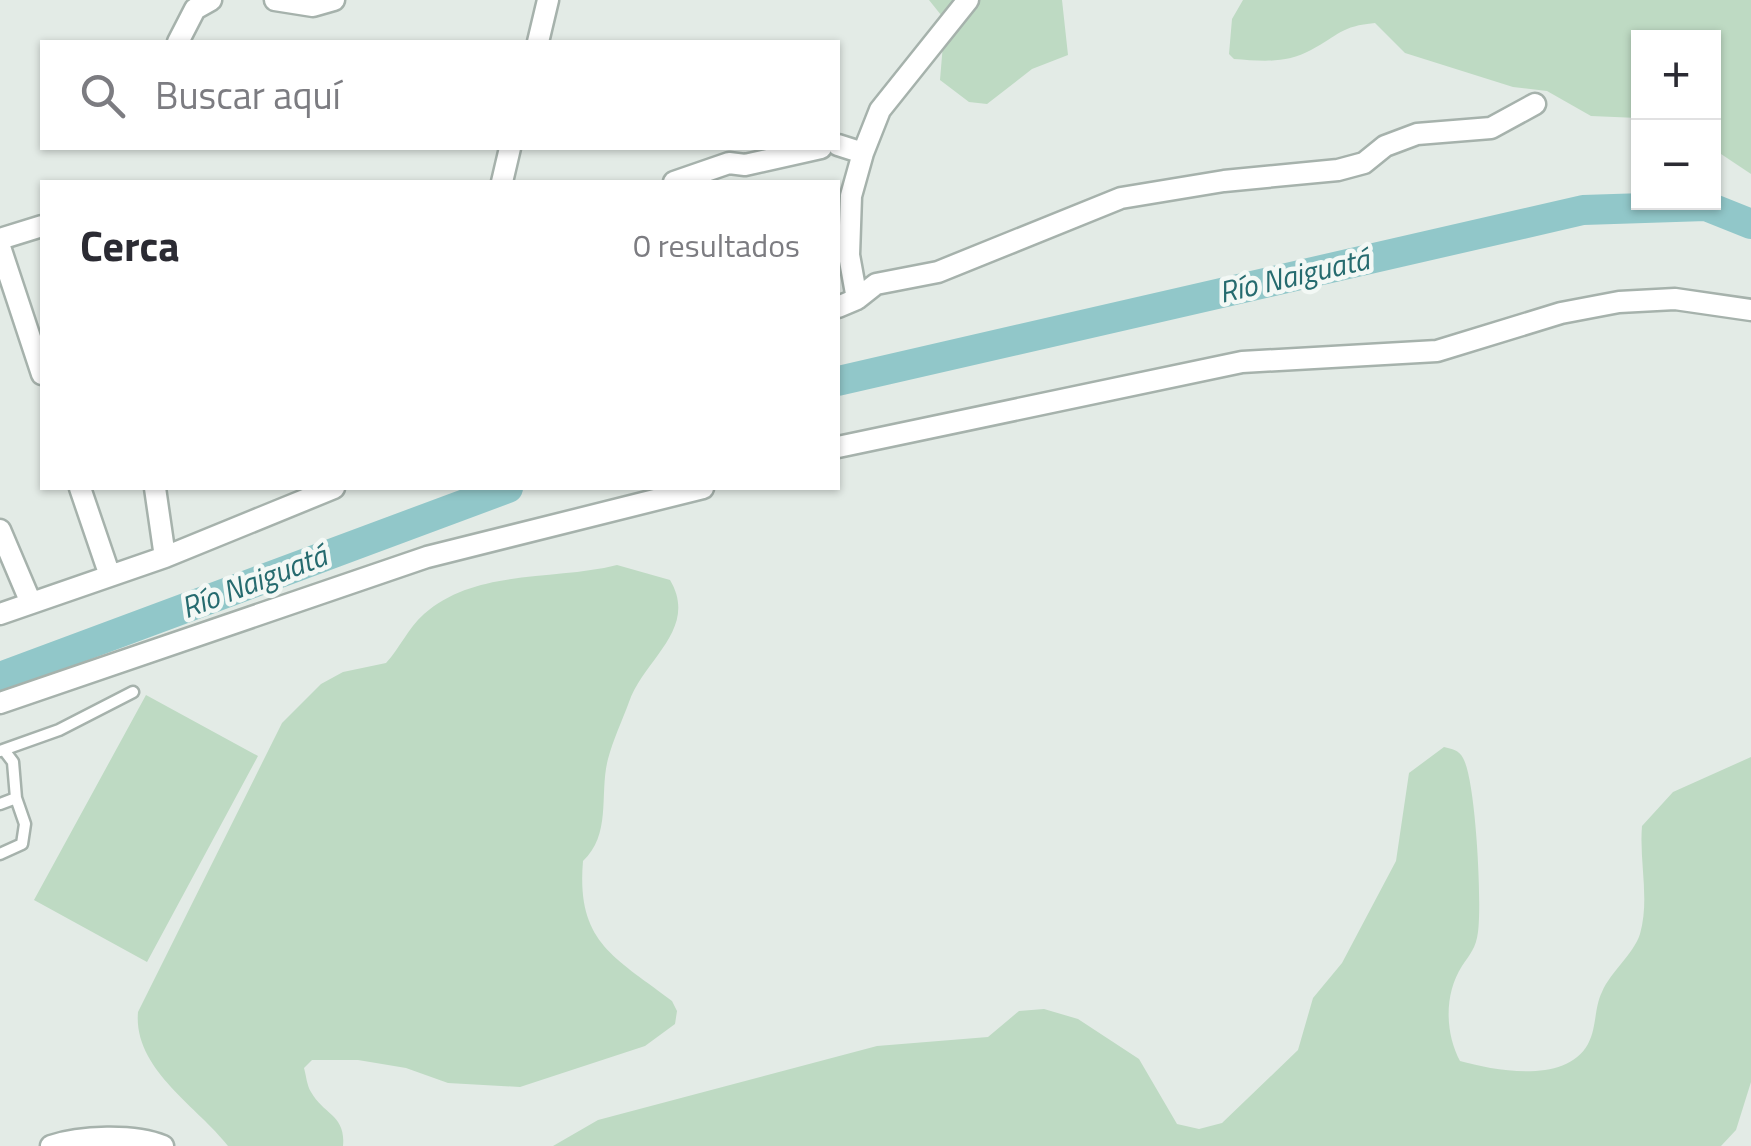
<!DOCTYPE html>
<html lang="es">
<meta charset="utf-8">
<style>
:root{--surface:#fff;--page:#f7f7f7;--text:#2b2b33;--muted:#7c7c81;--line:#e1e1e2}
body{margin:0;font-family:"Titillium Web",sans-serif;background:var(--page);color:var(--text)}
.controls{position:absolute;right:30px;top:30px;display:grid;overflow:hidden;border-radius:0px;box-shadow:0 2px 8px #0004}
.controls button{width:90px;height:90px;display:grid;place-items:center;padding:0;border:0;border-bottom:2px solid var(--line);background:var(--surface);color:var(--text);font:50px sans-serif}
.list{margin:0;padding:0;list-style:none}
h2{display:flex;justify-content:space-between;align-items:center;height:130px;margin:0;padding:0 40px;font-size:42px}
h2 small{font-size:32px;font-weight:400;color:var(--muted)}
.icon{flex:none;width:55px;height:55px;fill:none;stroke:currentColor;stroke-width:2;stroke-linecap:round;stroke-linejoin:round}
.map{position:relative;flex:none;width:1751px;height:1146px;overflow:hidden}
.search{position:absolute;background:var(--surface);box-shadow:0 2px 8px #0004;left:40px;top:40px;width:800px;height:110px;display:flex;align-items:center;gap:25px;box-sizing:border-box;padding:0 35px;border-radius:0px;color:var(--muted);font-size:38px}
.panel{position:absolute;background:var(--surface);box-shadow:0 2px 8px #0004;left:40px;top:180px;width:800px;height:310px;border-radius:0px}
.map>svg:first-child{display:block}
.green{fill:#bedac3}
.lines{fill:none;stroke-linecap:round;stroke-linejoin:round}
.river{stroke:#91c7c9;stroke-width:30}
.service-casing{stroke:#a6b2ac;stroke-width:15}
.minor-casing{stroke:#a6b2ac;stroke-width:25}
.service{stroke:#fff;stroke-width:10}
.minor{stroke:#fff;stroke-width:20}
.labels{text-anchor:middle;stroke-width:9;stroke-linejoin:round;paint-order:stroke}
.water-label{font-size:30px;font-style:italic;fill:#266b6f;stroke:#f3f8f5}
</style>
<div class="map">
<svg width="1751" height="1146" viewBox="0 0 1751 1146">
<rect width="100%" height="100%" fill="#e3ebe6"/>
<path class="green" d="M929 0H1062L1068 55 1032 69 987 104 969 102 940 80 945 20Z
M1243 0H1751V174L1718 152 1714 143V38H1638V118L1591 116 1547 91 1513 87 1405 53 1375 23C1341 26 1339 35 1311 50 1286 64 1261 61 1234 59L1229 54 1232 19Z
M617 565 670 580C699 629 644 659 629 702 622 721 613 740 608 759 599 793 612 834 583 861 576 943 615 957 672 1001L677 1011 675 1024 645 1046 520 1087 448 1083 406 1068 358 1060H312L304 1068C306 1075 307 1086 311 1092 324 1115 346 1115 343 1146H228C197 1106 133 1069 138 1012L282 723 321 684 343 672 386 663C400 648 408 628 424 614 476 568 554 581 617 565Z
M146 695 258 756 147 962 34 900Z
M1444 747C1452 749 1459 750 1463 758 1476 780 1482 904 1478 932 1476 948 1470 954 1462 966 1444 994 1445 1033 1460 1061 1496 1071 1566 1084 1588 1044 1597 1027 1594 1008 1602 992 1611 971 1633 955 1640 934 1650 899 1639 862 1642 826L1673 792 1751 757V1082L1736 1130 1721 1146H553L598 1120 877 1046 988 1037 1019 1011 1044 1009 1078 1019 1139 1059 1177 1124 1199 1129 1222 1123 1298 1050 1313 998 1342 963 1396 861 1409 773Z"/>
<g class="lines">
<path class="river" d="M838 381 1583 210 1706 206 1751 224
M0 677 508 488"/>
<defs>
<path id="service" d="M4 750 13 762 16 798
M0 751 59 730 133 692
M0 804 16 798 25 824 22 844 0 854"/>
<path id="minor" d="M275 0 313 6 334 0
M178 42 195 9 211 0
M538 42 548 0
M838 145 863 153
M502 182 510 148
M674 182 729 163 745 165 821 148
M0 239 42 226
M0 247 42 374
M857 299 876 284 938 272 1121 198 1224 181 1338 170 1364 163 1385 146 1417 134 1491 128 1535 104
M838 307 857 299 849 255 851 196 863 153 880 110 968 0
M838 447 1242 362 1437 351 1561 313 1619 302 1675 299 1751 310
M80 488 110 576
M155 488 165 557
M0 530 31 603
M0 614 165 557 334 488
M0 703 427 557 703 488
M51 1146C80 1136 134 1134 163 1146"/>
</defs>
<use href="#service" class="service-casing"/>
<use href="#minor" class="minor-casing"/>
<use href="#service" class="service"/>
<use href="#minor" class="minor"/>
</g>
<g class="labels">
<g class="water-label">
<text transform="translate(1294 276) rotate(-13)" y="10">Río Naiguatá</text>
<text transform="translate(254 582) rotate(-21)" y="10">Río Naiguatá</text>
</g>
</g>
</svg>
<div class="controls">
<button>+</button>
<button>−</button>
</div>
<div class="search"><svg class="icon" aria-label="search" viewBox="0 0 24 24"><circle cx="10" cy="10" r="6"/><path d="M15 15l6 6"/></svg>Buscar aquí</div>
<section class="panel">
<h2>Cerca<small>0 resultados</small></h2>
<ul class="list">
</ul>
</section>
</div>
